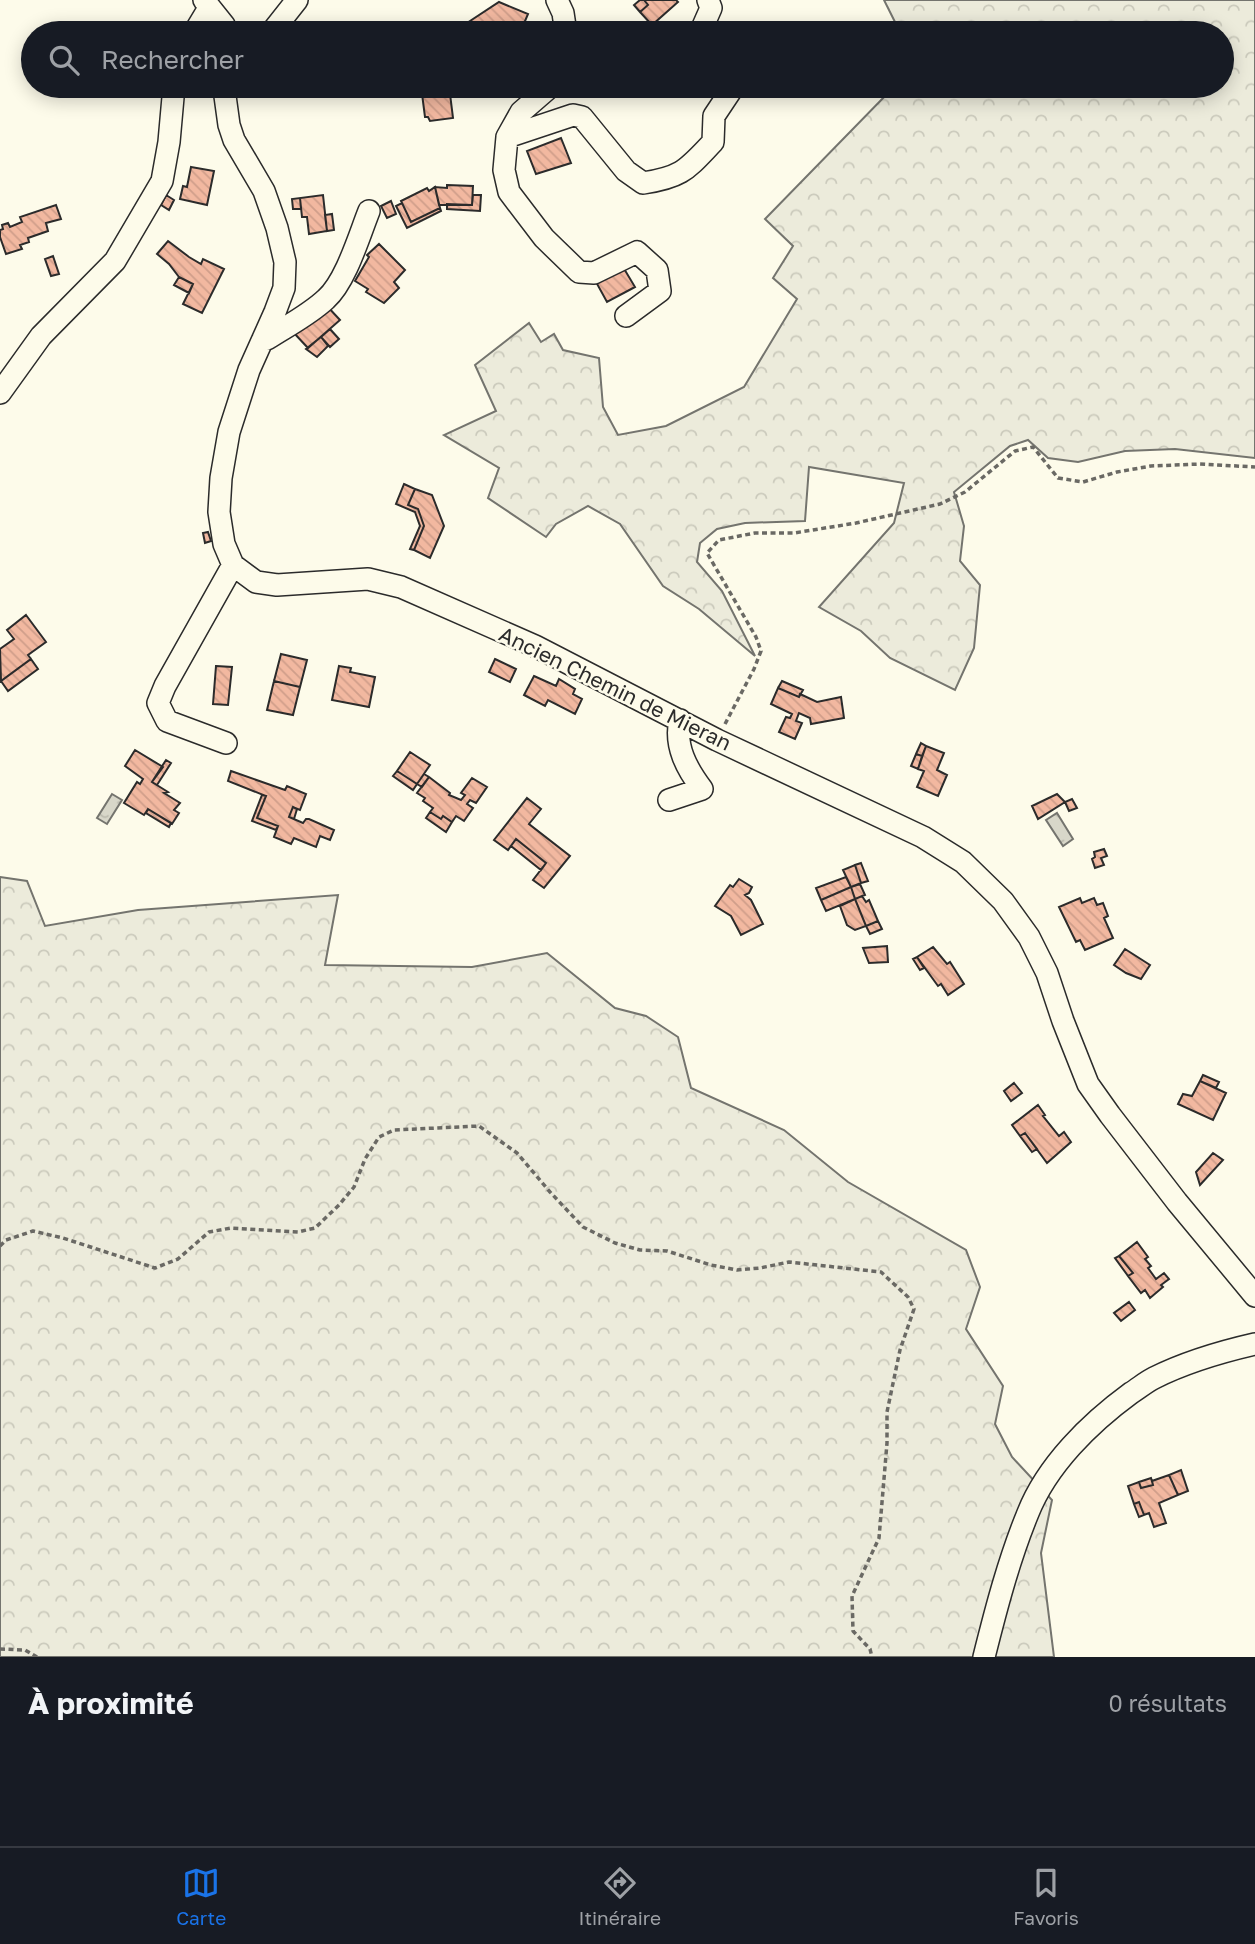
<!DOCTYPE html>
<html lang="fr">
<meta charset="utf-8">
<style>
:root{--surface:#171b24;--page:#242831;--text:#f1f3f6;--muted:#9ea1a6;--line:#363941;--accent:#1a73e8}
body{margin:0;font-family:"Golos Text",sans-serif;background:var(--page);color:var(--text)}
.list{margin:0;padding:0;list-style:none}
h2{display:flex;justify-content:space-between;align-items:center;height:91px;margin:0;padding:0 28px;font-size:30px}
h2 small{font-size:23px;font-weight:400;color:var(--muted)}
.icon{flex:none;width:38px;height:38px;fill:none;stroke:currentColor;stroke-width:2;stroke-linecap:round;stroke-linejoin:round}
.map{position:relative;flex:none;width:1255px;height:1657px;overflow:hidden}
.search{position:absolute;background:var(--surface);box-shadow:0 4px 18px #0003;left:21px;right:21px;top:21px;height:77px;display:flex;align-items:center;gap:18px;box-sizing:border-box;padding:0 24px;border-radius:38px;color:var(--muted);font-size:26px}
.sheet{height:189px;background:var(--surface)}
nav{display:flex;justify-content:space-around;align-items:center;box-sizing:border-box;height:98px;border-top:2px solid var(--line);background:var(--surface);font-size:19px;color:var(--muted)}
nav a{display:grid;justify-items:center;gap:4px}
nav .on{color:var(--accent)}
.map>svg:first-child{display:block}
.forest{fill:url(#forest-crowns);stroke:#74746e;stroke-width:2}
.water{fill:url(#water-ripples);stroke:#74746e;stroke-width:2}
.building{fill:url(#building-back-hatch);stroke:#2b2b2b;stroke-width:2}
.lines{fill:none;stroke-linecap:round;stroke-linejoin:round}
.minor-casing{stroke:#2b2b2b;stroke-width:24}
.path{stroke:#6a6964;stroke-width:3.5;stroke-dasharray:5 3.5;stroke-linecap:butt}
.minor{stroke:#fdfbea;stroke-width:21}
.labels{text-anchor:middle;stroke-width:5;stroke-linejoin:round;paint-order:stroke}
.street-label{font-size:21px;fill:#2b2b2b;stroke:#fdfbea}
</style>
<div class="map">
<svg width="1255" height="1657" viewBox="0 0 1255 1657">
<defs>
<pattern id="forest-crowns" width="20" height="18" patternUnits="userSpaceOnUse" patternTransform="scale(1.75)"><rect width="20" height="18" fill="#ecebdb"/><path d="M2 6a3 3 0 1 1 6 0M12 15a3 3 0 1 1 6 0" fill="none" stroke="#cbcabc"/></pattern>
<pattern id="water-ripples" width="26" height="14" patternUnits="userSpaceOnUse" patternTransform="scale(1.75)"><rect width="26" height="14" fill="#d8d7c9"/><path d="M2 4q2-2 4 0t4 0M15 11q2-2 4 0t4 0" fill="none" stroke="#bab9ad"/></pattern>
<pattern id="building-back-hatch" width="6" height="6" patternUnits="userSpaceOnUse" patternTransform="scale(1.75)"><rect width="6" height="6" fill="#f2b8a0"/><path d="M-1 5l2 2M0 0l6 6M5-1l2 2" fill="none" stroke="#d09e8a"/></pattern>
</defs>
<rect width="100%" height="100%" fill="#fdfbea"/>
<path class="forest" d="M884 0H1255V458L1175 449 1125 451 1078 462 1048 458 1028 440 1010 446 954 492 964 526 960 561 980 585 974 648 955 690 890 658 861 631 819 607 894 523 904 483 809 467 805 521 745 523 717 529 700 543 697 562 722 591 755 656 699 609 663 586 620 524 588 506 556 524 546 537 488 498 499 468 444 435 496 411 475 365 529 323 541 342 554 334 563 350 599 358 603 407 618 435 666 426 744 387 797 299 773 278 793 246 765 219 889 92 890 86H1222V33H894L895 22Z
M0 877 27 881 45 926 138 910 338 895 325 965 472 967 547 953 615 1008 646 1016 678 1037 691 1088 784 1130 848 1182 966 1250 980 1287 966 1329 1003 1386 995 1424 1012 1457 1052 1500 1041 1553 1054 1657H0Z"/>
<path class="water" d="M112 794 122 800 107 824 97 818Z
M1057 813 1073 839 1063 846 1046 820Z"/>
<path class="building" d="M640 0H644L648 5 640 12 634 5Z
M644 0H676L678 2 652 25 640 12 648 5Z
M499 2 528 14 520 33H512L502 29 496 33H477L470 21Z
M470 21 477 33H468L463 25Z
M421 86H449L453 118 430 121 428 117H425Z
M578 86H592L587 93Z
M561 138 571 163 536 174 527 151Z
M191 167 214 171 207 205 180 199 183 186 187 187Z
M447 185 473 186 472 205H439L435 187 447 188Z
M435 187 440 208 411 222 401 201 427 188 429 191Z
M166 195 174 200 169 210 161 205Z
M323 195 327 231 309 234 307 217H302L300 198Z
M473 195H481L480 211 447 209V204L472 205Z
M300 198 301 209H293L292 199Z
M391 201 396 214 387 218 381 206Z
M402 203 411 222 440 208 441 211 407 228 396 206Z
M56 205 61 219 46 223 48 231 28 238 29 242 20 245 22 249 6 254 0 237V230L3 229 2 225 8 223 10 227 22 222 20 217Z
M332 214 334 230 327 231 325 215Z
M168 241 189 257 201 264 203 259 224 269 202 313 183 304 193 284 179 277 169 264 157 254Z
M379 244 405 270 394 282 399 288 384 303 366 292 368 289 355 281 369 257 367 255Z
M53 256 59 274 51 276 45 259Z
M623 267 635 287 607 302 596 282Z
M179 277 193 284 189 293 174 285Z
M326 305 340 320 308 348 294 333Z
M330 329 339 339 330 347 321 337Z
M321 337 328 346 317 357 306 349Z
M404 484 415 489 408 505 418 509 424 526 414 550 410 549 420 526 415 512 396 504Z
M415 489 432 495 444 526 430 558 414 550 424 526 418 509 408 505Z
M208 532 211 541 205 543 203 533Z
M26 615 46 642 28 655 31 659 1 681 0 649 14 639 7 630Z
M281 654 307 660 300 687 274 681Z
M31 659 38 669 8 691 1 681Z
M495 659 516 669 510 682 489 672Z
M216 666 232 667 228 705 213 704Z
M339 666 351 668 350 672 375 677 369 707 332 700Z
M534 676 556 686 559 679 575 689 573 694 582 699 575 714 548 700 545 706 524 695Z
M274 681 300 687 293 715 267 710Z
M782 681 803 690 799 697 778 688Z
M778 688 799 697 800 694 817 702 841 697 844 718 811 724 810 718 799 713 796 721 802 723 795 739 779 732 786 717 790 718 792 714 771 704Z
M921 743 926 746 922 756 916 754Z
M926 746 944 753 937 770 947 775 938 796 917 787 924 771 918 769Z
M135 750 163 767 152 782 168 792 164 793 180 803 174 810 179 813 172 824 148 809 144 815 124 803 137 782 140 784 143 779 125 766Z
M410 752 430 765 417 784 397 771Z
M916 754 922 756 918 769 911 766Z
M166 760 171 763 157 785 152 782Z
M231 771 285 790 287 786 306 794 300 810 293 807 289 817 303 823 306 819H309L334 830 330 840 320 836 316 847 294 838 291 844 274 837 278 826 257 818 266 796 228 781Z
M397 771 417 784 413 790 393 776Z
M424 774 429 777 422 787 417 784Z
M429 777 450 793 449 795 461 800 465 795 461 793 472 778 487 787 476 803 470 800 467 804 473 808 464 821 456 816 452 822 443 816 441 819 430 812 433 808 423 801 425 798 417 793Z
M1057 794 1065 802 1038 819 1032 806Z
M262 795 266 796 257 818 278 826 276 830 252 821Z
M527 798 541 809 529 824 570 856 544 888 533 880 546 863 516 839 508 850 494 840Z
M1072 799 1077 808 1069 811 1065 802Z
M293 807 297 809 294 819 289 817Z
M148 809 171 823 169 827 146 813Z
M430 812 441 819 443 816 452 822 446 832 426 818Z
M516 839 546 863 541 870 511 846Z
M1104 849 1107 856 1101 858 1104 865 1095 868 1092 859 1095 857 1094 852Z
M861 863 868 881 861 883 855 865Z
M855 865 861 883 851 887 843 870Z
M846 877 851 887 821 900 816 888Z
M739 879 752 887 749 893 745 895 751 900 763 924 741 935 731 916 715 906 730 885 733 887Z
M860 884 865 895 855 899 851 887Z
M851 887 855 899 826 911 821 900Z
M862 896 866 902 869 900 878 921 866 926 855 899Z
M1080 898 1082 903 1094 898 1097 905 1103 903 1108 916 1104 918 1113 938 1085 950 1080 940 1076 942 1059 907Z
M855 899 866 926 855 930 847 925 840 906Z
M878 921 882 929 870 934 866 926Z
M887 946 888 962 869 963 863 948Z
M933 947 947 964 950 962 964 984 948 995 941 984 938 986 917 957Z
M1125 949 1150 965 1141 979 1126 973 1114 965Z
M917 957 924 968 920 970 913 959Z
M1203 1075 1219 1082 1216 1088 1200 1081Z
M1200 1081 1226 1093 1213 1120 1178 1104 1183 1094 1192 1096Z
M1014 1083 1022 1093 1011 1101 1004 1091Z
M1038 1105 1045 1115 1043 1116 1059 1136 1064 1132 1071 1142 1047 1163 1025 1133 1020 1136 1012 1125Z
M1025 1133 1037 1149 1032 1152 1020 1136Z
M1213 1153 1223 1160 1200 1185 1196 1172Z
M1137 1242 1148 1257 1145 1259 1151 1266 1148 1268 1156 1279 1164 1273 1169 1279 1161 1285 1163 1287 1150 1298 1145 1290 1141 1293 1128 1276 1133 1273 1119 1256Z
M1119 1256 1133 1273 1128 1276 1115 1258Z
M1129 1302 1135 1310 1121 1321 1114 1313Z
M1181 1470 1188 1491 1178 1495 1169 1475Z
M1169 1475 1178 1495 1159 1503 1166 1523 1154 1527 1149 1513 1144 1515 1139 1502 1134 1504 1128 1486 1139 1482 1141 1488 1153 1485 1152 1481Z
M1151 1478 1153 1485 1141 1488 1139 1482Z
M1139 1502 1144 1515 1139 1517 1134 1504Z"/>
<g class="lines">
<defs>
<path id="minor" d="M204 0 224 25 227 33
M557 0 563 13 566 33
M194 33 209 8
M271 33 297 0
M700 33 711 8 708 0
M226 86 225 96 229 125 234 140 264 191 277 228 285 262 284 288 275 312 249 370 229 432 221 478 219 512 224 544 233 565 256 582 277 585 368 579 401 587 535 646 717 740 923 837 963 862 1003 901 1029 937 1047 973 1063 1021 1088 1084 1110 1115 1177 1202 1255 1296
M551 86 521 112 507 137 504 170 509 192 544 238 579 272 594 273 637 252 657 270 660 291 626 316
M507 137 573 115 582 117 626 171 643 183C683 177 687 169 713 142L714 116 734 86
M263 339H267C287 326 309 315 326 299 346 281 359 236 369 211
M0 393 41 336 115 261 162 181 169 142 174 86
M226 743 167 721 158 703 165 686 233 565
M669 800 702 789C687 769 674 746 680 720
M984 1657C996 1609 1009 1559 1028 1513 1047 1465 1090 1423 1131 1393 1139 1388 1146 1382 1154 1378 1186 1362 1220 1352 1255 1344"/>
</defs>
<use href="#minor" class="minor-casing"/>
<path class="path" d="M725 724 754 669 761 651 756 637 707 553 719 540 755 533H794L856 523 940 504 965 492 1015 451 1033 447 1058 478 1083 482 1117 472 1151 466 1200 464 1255 467
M0 1246 6 1240 33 1231 63 1238 155 1268 178 1259 209 1232 231 1228 298 1232 315 1228 339 1205 354 1187 365 1159 379 1137 394 1130 479 1126 517 1153 550 1192 583 1227 615 1243 640 1250 667 1251 711 1265 737 1270 760 1268 789 1262 881 1272 908 1297 914 1309 900 1350 887 1412V1443L879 1538 852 1596 853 1631 870 1649 872 1657
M0 1649 25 1650 37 1657"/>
<use href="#minor" class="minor"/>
</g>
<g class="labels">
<g class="street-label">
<text transform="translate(615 689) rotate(26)" y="7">Ancien Chemin de Mieran</text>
</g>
</g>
</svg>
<div class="search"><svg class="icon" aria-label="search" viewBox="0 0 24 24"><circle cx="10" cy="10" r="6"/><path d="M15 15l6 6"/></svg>Rechercher</div>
</div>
<section class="sheet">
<h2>À proximité<small>0 résultats</small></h2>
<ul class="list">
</ul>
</section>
<nav>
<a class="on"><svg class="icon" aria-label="map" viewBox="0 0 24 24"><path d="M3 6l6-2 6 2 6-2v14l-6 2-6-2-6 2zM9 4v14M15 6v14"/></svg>Carte</a>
<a><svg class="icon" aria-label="directions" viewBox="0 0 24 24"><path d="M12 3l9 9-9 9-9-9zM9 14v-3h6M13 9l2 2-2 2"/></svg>Itinéraire</a>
<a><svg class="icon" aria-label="saved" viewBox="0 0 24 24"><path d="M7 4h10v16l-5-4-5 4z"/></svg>Favoris</a>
</nav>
